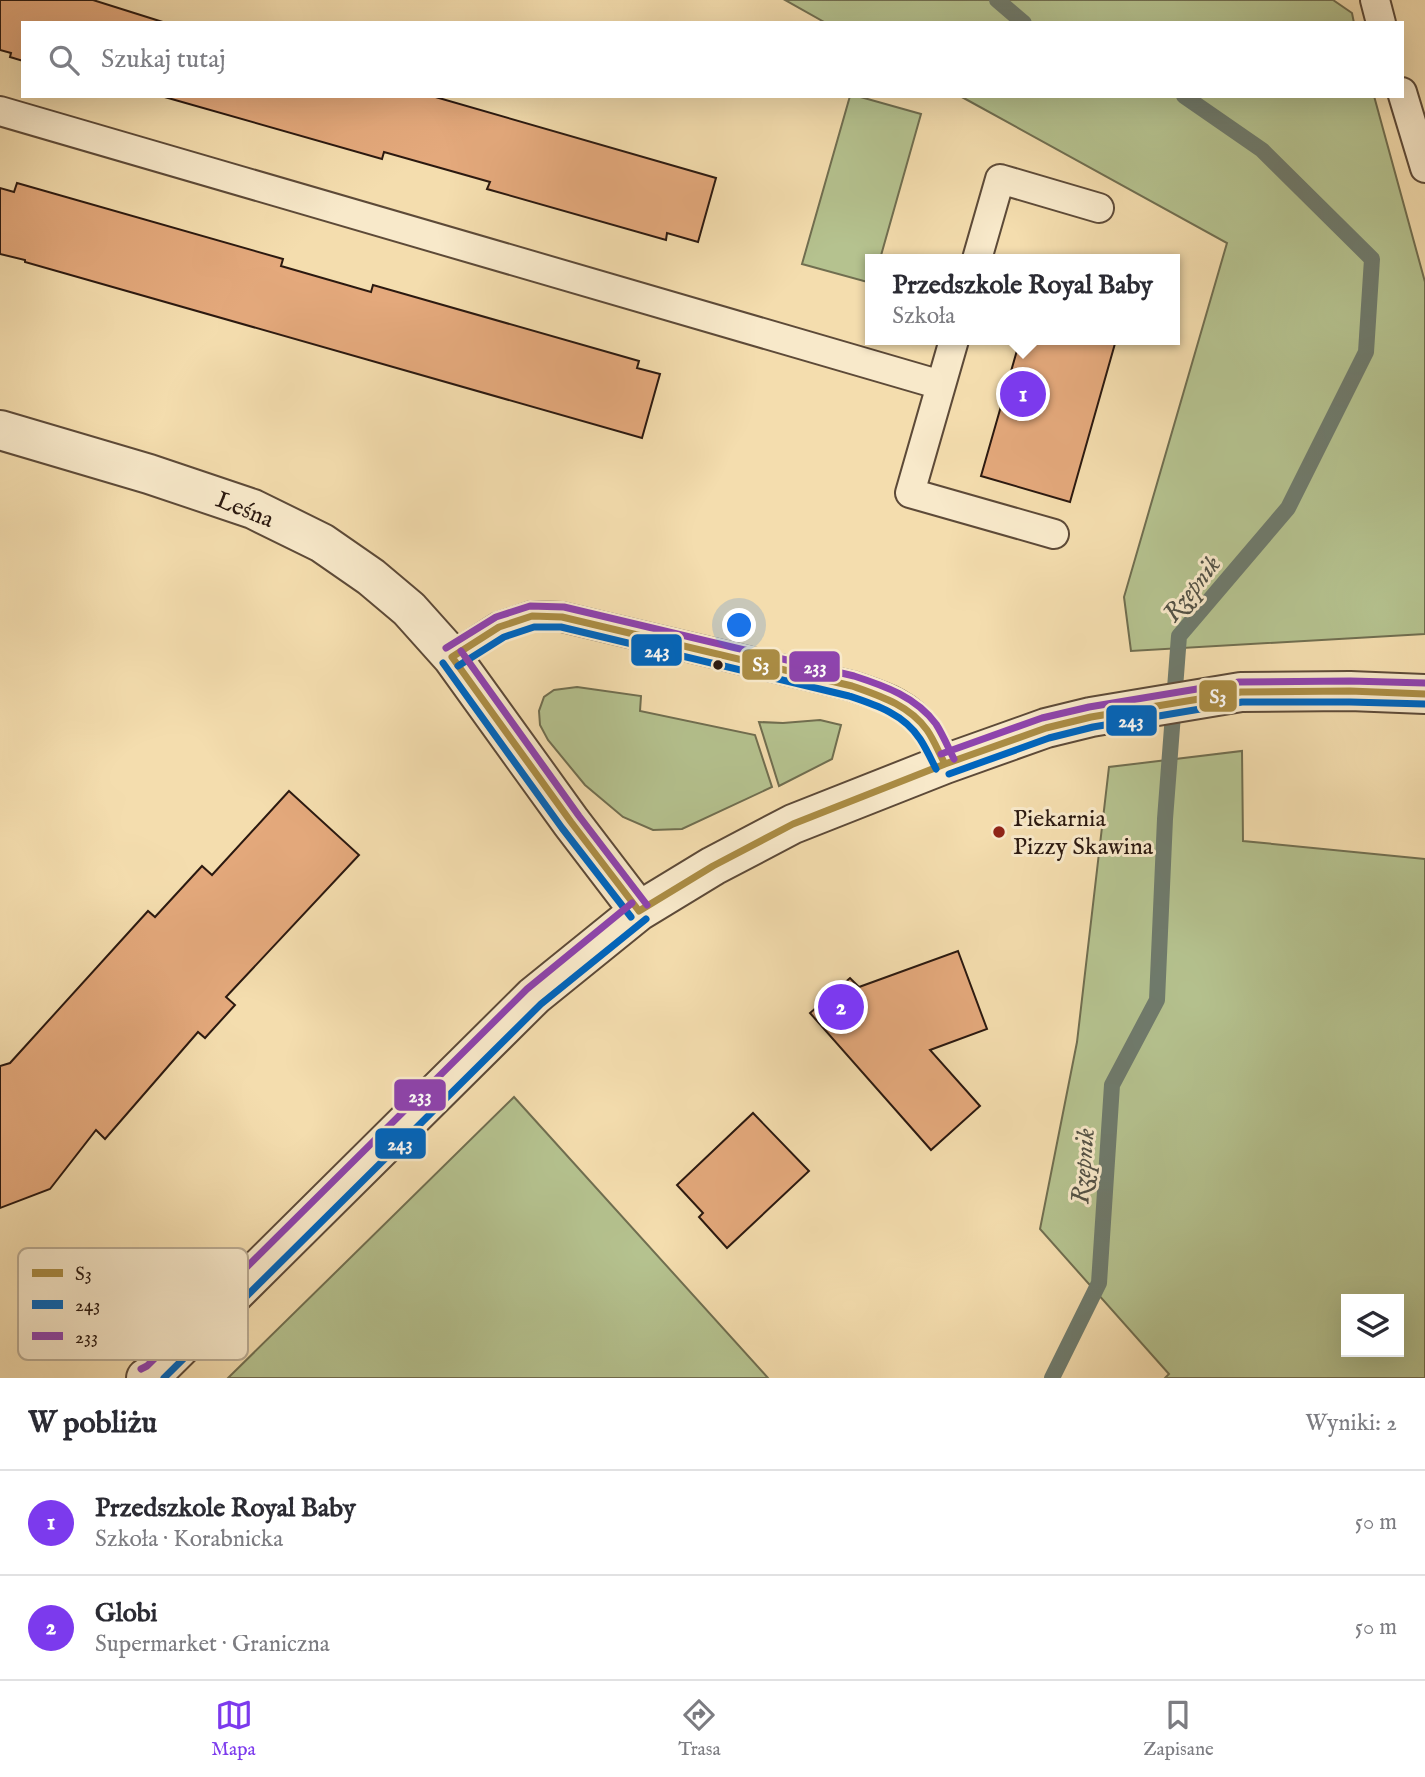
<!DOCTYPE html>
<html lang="pl">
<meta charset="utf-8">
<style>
:root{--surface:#fff;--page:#f7f7f7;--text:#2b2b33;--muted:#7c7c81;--line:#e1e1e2;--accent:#7c3aed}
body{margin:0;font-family:"IM FELL English",serif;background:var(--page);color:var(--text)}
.controls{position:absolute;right:21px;bottom:21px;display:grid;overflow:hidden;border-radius:0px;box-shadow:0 7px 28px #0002}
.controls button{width:63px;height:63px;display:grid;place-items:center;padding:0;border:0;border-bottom:2px solid var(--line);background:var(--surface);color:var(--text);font:35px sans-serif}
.you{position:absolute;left:740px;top:626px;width:24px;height:24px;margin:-18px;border:5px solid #fff;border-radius:50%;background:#1a73e8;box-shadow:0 0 0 10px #1a73e833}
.badge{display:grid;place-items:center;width:46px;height:46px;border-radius:50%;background:var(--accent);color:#fff;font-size:23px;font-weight:700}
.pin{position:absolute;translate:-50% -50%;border:4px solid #fff;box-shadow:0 2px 7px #0006}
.popup{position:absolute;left:865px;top:254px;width:315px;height:91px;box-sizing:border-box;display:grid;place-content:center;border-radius:0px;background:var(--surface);filter:drop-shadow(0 2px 5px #0005);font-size:23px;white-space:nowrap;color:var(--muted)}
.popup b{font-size:26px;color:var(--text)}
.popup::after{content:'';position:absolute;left:50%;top:100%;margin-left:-14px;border:14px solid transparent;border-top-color:var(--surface)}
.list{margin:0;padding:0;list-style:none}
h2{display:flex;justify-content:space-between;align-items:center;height:91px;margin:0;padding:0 28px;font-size:30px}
h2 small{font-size:23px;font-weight:400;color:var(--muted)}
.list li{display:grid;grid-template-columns:46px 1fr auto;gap:21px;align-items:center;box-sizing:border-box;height:105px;padding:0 28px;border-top:2px solid var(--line)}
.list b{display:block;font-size:26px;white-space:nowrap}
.list p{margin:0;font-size:23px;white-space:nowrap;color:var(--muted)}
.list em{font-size:23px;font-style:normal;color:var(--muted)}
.icon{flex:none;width:38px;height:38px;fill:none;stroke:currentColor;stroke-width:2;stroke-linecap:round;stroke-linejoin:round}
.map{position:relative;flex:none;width:1425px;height:1378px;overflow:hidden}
.search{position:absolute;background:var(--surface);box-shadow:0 7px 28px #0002;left:21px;right:21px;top:21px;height:77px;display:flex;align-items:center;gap:18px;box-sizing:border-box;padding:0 24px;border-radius:0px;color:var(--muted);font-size:26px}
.sheet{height:301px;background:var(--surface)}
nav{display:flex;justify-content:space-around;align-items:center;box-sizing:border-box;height:98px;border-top:2px solid var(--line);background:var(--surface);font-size:19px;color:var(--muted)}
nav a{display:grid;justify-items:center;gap:4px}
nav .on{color:var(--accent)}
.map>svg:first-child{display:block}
.green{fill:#b5c28f;stroke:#706e50;stroke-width:2;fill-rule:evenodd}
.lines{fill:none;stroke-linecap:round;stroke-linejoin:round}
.stream{stroke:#6f7b6d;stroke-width:16}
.building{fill:#e4a97c;stroke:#2b1910;stroke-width:2}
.service-casing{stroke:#5d4a38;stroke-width:32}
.tertiary-casing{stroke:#5d4a38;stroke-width:42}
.service{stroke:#f8e9ca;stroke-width:28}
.tertiary{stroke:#f8e9ca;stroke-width:38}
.bus-1-casing{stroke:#f8e9ca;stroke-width:12}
.bus-2-casing{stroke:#f8e9ca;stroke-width:12}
.bus-3-casing{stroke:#f8e9ca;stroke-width:12}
.bus-1{stroke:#aa8c44;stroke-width:7}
.bus-2{stroke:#0065bd;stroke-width:7}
.bus-3{stroke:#8e44ad;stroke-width:7}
.bus-dot{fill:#2b1910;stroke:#f8e9ca;stroke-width:2.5}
.poi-dot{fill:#8f2418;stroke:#f8e9ca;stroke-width:2.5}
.labels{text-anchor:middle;stroke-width:6;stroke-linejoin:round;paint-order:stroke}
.street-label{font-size:24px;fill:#2b1910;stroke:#f8e9ca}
.poi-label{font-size:24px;fill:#2b1910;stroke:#f8e9ca;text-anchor:start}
.water-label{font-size:26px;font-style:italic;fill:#535246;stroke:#f8e9ca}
.key{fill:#f8e9ca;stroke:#baab92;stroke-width:2}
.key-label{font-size:19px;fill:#2b1910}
.line-badge{stroke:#f8e9ca;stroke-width:2.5}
.badge-label{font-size:19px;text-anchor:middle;font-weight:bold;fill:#fff}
</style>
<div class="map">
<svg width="1425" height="1378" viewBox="0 0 1425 1378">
<rect width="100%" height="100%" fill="#f4ddae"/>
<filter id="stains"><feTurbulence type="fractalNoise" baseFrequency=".00286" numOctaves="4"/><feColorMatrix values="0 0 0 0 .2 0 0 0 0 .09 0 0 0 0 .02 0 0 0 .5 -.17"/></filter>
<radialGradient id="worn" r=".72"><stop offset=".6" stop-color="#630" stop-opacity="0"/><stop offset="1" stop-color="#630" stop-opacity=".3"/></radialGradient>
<path class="green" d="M785 0H1333L1352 13 1354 23H826Z
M850 96H857L921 114 880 259H871V283L802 264Z
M960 96H1374L1425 282V634L1131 651 1124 597 1227 243Z
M577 687 641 696 640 711 755 735 772 787 682 829 653 830 623 817 585 785 548 740 540 725 539 711 544 697 554 690Z
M820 720 841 725 832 759 779 786 759 722 783 723Z
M1242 751 1243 841 1425 859V1378H1165L1169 1374 1040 1229 1077 1042 1109 767ZM1346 1299H1399V1352H1346Z
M514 1097 768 1378H228Z"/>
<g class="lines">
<path class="stream" d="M997 0 1024 23
M1052 1378 1099 1283 1112 1085 1157 1000 1165 819 1179 636 1288 508 1366 352 1372 259 1262 150 1184 96"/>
</g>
<path class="building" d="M0 0H93L166 23H23V61L10 57 11 53 0 50Z
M161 96H432L716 178 698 242 667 233 666 240 487 189 490 182 384 152 382 159Z
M17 183 283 259 281 266 371 292 373 285 639 361 637 368 660 374 642 438 25 262V260L0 254V188L14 192Z
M1020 340H1116L1070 502 981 476Z
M289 791 359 855 226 997 235 1005 205 1038 198 1032 105 1139 96 1130 50 1189 0 1208V1066L10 1063 148 911 155 917 202 866 212 875Z
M958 951 987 1029 930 1050 980 1106 931 1150 810 1013 850 978 859 987Z
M753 1113 809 1171 727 1248 699 1217 703 1213 677 1185Z"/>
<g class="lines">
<defs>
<path id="service" d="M1375 0 1381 23
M1402 92 1425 168
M0 111 941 385
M977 259 1000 179 1099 208
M954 340 910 493 1054 534
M452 657 499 627 532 616 562 617 852 686C881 696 908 703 927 730 934 740 939 753 945 764"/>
<path id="tertiary" d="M0 430 149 474 253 509 322 543 371 577 409 609 452 657 571 822 639 911
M146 1378 153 1374 534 996 639 911 713 866 793 824 945 764 1046 728 1091 717 1241 692 1350 691 1425 694"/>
</defs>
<use href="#service" class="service-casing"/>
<use href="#tertiary" class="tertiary-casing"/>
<use href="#service" class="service"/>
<use href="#tertiary" class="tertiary"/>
<defs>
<path id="bus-1" d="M452 657 499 627 532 616 562 617 852 686C880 696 909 705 927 730 934 740 939 753 945 764
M452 657 571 822 639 911
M639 911 713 866 793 824 945 764 1046 728 1091 717 1241 692 1350 691 1425 694"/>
<path id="bus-2" d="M443 663 562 828 631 917
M458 666 504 637 534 627H561L849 696C876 705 904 714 920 739 926 748 931 759 936 769
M949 774 1049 738 1093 727 1242 702H1350L1425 704
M164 1378 541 1004 646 919"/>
<path id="bus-3" d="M446 648 496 617 530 606 564 607 854 676C885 686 916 697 936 724 943 735 948 747 954 759
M461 651 579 816 647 905
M941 754 1042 718 1089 707 1239 682 1350 681 1425 683
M141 1369 147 1366 527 989 632 903"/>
</defs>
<use href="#bus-1" class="bus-1-casing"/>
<use href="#bus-2" class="bus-2-casing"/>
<use href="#bus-3" class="bus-3-casing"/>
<use href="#bus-1" class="bus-1"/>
<use href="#bus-2" class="bus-2"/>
<use href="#bus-3" class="bus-3"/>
</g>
<circle class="bus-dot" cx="718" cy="665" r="6"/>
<circle class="poi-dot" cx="999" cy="832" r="7"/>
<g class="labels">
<g class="street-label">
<text transform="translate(245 509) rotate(22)" y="8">Leśna</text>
</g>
<g class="poi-label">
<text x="1013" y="826">Piekarnia<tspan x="1013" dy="28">Pizzy Skawina</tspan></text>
</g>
<g class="water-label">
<text transform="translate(1191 588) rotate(-52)" y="9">Rzepnik</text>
<text transform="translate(1082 1166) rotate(-86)" y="9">Rzepnik</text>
</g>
</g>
<rect x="18" y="1248" width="230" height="112" rx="10" class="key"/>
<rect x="32" y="1269" width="31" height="8" fill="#aa8c44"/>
<rect x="32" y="1300" width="31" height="9" fill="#0065bd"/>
<rect x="32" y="1332" width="31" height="8" fill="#8e44ad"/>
<g class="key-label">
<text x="75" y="1280">S3</text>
<text x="75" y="1311">243</text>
<text x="75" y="1343">233</text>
</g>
<g class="line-badge">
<rect x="630" y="633" width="53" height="34" rx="7" fill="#0065bd"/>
<rect x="741" y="648" width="40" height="33" rx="7" fill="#aa8c44"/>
<rect x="788" y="650" width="53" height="33" rx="7" fill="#8e44ad"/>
<rect x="1198" y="679" width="40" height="34" rx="7" fill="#aa8c44"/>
<rect x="1105" y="704" width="53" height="33" rx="7" fill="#0065bd"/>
<rect x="393" y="1078" width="54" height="34" rx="7" fill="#8e44ad"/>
<rect x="374" y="1127" width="53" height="33" rx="7" fill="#0065bd"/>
</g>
<g class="badge-label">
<text x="657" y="657">243</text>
<text x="761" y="671">S3</text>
<text x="815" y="673">233</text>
<text x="1218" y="703">S3</text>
<text x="1131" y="727">243</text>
<text x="420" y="1102">233</text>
<text x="400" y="1150">243</text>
</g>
<rect width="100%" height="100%" filter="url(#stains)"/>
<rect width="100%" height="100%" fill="url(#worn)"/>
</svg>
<div class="controls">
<button><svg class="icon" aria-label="layers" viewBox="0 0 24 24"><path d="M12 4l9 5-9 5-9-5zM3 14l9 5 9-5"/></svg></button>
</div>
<div class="you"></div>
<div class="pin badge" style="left:1023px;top:394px">1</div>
<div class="popup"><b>Przedszkole Royal Baby</b>Szkoła</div>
<div class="pin badge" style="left:841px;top:1007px">2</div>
<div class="search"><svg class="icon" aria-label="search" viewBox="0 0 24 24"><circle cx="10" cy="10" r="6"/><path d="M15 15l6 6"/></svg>Szukaj tutaj</div>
</div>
<section class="sheet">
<h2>W pobliżu<small>Wyniki: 2</small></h2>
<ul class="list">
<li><span class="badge">1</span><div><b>Przedszkole Royal Baby</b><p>Szkoła · Korabnicka</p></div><em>50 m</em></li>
<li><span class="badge">2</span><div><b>Globi</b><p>Supermarket · Graniczna</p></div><em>50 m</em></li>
</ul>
</section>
<nav>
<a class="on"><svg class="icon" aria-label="map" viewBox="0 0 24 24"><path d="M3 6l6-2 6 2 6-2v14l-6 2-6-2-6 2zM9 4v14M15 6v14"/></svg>Mapa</a>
<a><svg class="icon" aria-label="directions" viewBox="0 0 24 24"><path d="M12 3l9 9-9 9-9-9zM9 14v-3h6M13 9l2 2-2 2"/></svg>Trasa</a>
<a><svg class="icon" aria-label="saved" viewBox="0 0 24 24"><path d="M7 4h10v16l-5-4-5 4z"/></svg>Zapisane</a>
</nav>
